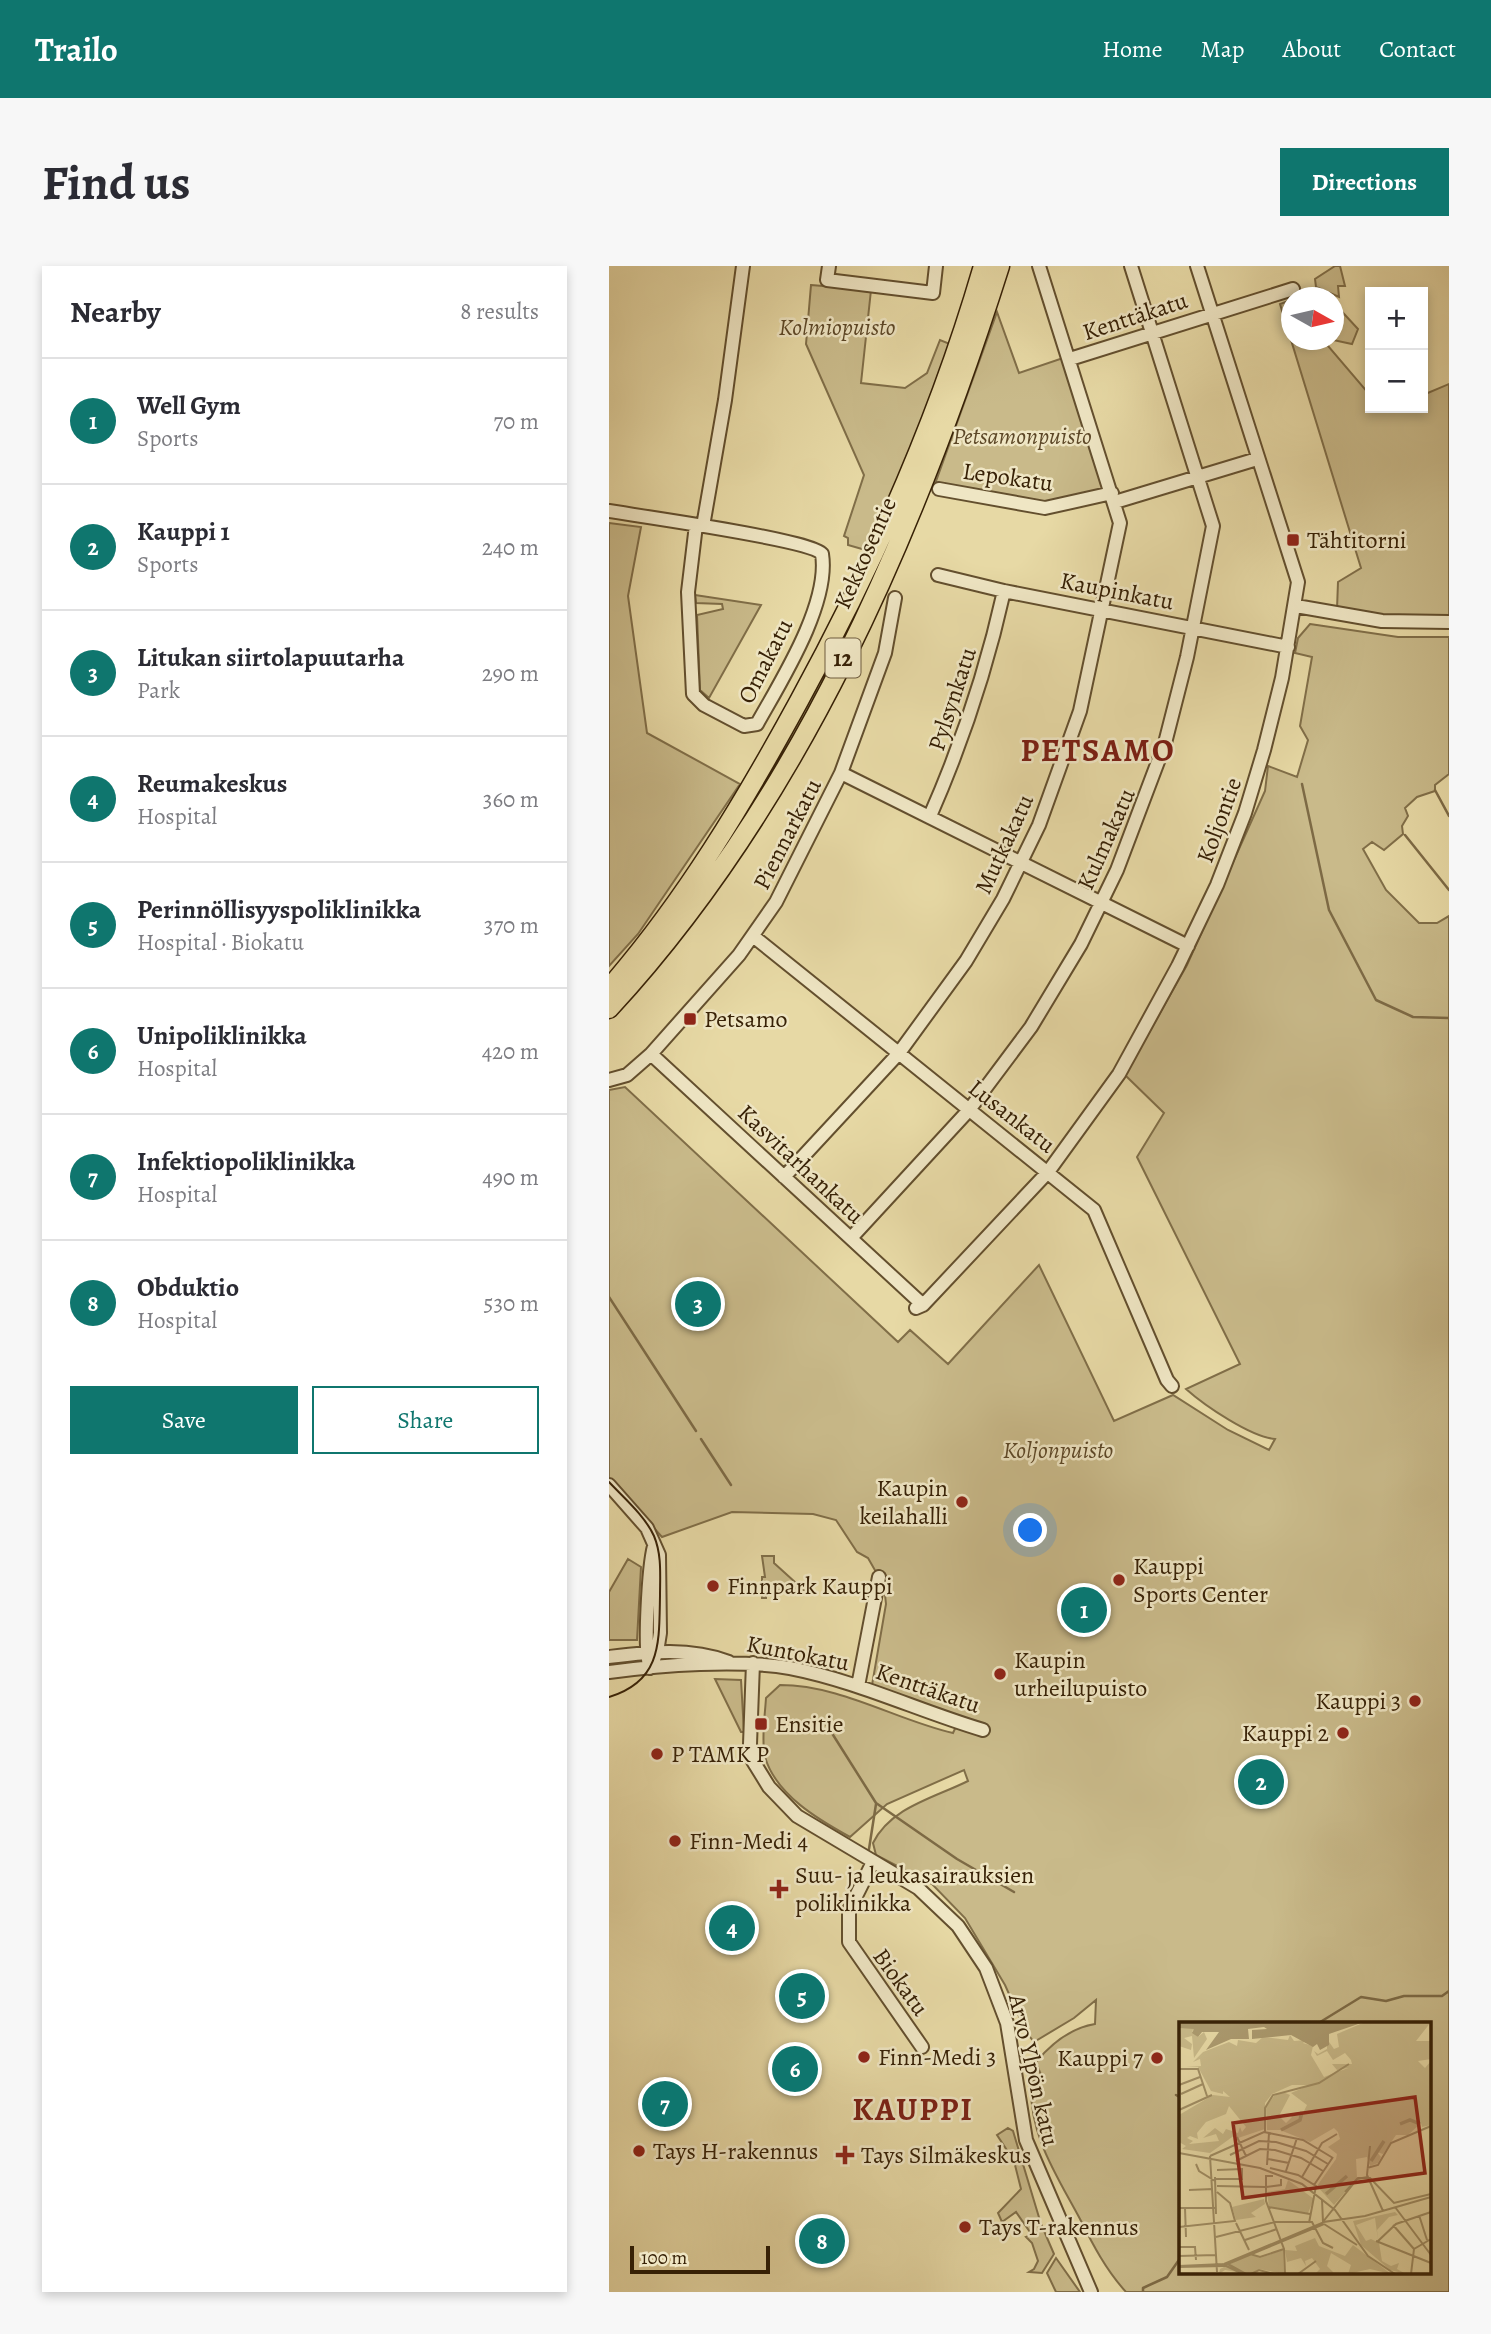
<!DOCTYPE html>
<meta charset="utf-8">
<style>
:root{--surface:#fff;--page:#f7f7f7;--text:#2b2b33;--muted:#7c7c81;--line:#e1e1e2;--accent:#0f766e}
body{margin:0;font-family:Alegreya,serif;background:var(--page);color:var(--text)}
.controls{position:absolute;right:21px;top:21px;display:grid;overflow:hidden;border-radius:0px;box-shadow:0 4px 10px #0003}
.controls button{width:63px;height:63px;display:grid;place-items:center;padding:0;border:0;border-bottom:2px solid var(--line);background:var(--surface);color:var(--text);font:35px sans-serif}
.compass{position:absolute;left:672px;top:21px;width:63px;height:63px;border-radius:50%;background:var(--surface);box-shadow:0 4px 10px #0003;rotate:98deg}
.scale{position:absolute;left:21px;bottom:18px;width:140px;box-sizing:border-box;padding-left:7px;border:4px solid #372106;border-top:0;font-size:19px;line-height:24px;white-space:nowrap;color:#372106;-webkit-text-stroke:5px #efe6c4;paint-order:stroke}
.you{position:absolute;left:422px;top:1265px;width:24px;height:24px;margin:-18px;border:5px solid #fff;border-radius:50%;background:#1a73e8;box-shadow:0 0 0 10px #1a73e833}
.badge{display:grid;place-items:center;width:46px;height:46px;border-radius:50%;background:var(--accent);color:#fff;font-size:23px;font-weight:700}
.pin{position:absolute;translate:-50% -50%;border:4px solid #fff;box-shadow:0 2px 7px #0006}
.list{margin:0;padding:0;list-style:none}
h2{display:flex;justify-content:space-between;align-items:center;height:91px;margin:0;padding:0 28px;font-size:30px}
h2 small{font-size:23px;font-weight:400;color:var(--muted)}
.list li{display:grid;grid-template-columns:46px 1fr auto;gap:21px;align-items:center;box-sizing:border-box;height:126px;padding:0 28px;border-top:2px solid var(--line)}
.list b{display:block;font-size:26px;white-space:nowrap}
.list p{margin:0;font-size:23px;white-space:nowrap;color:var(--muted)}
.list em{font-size:23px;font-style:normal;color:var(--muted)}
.actions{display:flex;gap:14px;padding:21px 28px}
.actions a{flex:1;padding:16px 0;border:2px solid var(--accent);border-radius:0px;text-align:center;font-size:24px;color:var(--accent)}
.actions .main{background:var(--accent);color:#fff}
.map{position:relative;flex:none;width:840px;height:2026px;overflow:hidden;border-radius:0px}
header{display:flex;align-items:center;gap:42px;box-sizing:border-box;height:98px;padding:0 35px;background:var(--accent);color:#fff}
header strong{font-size:33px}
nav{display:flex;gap:38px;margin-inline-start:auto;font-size:24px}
.intro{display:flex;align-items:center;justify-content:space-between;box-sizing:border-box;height:168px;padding:0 42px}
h1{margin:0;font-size:49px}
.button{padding:18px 32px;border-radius:0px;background:var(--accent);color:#fff;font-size:24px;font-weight:700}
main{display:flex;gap:42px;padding:0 42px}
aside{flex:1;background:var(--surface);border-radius:0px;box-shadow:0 4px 10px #0003}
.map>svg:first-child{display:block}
.green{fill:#c9ba8a;stroke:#806e48;stroke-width:2;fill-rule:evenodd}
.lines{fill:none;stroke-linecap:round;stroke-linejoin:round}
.stream{stroke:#7d6a45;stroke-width:2.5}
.minor-casing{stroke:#634f2e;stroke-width:16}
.highway-casing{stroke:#372106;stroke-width:21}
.minor{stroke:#efe6c4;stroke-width:12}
.highway{stroke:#e7d9a5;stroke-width:18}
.tram{stroke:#372106;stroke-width:2}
.poi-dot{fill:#8f2418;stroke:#efe6c4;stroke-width:2.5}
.labels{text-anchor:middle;stroke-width:5;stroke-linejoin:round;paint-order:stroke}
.shield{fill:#efe6c4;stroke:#6e5c3f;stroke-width:2}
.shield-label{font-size:23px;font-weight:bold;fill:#372106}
.street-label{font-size:24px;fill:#372106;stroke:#efe6c4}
.park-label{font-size:24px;font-style:italic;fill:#5c4727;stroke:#efe6c4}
.poi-label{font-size:24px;fill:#372106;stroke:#efe6c4;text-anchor:start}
.district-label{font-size:32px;font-weight:bold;letter-spacing:2px;fill:#7a1f14;stroke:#efe6c4}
.inset-river{fill:none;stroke:#ab9a6f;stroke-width:3.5}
.inset-road{fill:none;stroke:#a18f65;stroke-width:2}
.view{fill:#8f2418;fill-opacity:0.15;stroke:#8f2418;stroke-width:3.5}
.inset-edge{fill:none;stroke:#372106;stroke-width:3.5}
</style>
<header>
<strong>Trailo</strong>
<nav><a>Home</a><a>Map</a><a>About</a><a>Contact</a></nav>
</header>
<div class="intro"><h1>Find us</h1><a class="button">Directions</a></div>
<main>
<aside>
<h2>Nearby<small>8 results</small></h2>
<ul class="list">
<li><span class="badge">1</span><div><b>Well Gym</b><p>Sports</p></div><em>70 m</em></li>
<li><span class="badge">2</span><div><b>Kauppi 1</b><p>Sports</p></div><em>240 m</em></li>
<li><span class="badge">3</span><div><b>Litukan siirtolapuutarha</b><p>Park</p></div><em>290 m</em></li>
<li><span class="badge">4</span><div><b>Reumakeskus</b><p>Hospital</p></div><em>360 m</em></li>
<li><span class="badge">5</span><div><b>Perinnöllisyyspoliklinikka</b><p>Hospital · Biokatu</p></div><em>370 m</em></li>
<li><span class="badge">6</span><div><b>Unipoliklinikka</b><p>Hospital</p></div><em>420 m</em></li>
<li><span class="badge">7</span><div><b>Infektiopoliklinikka</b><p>Hospital</p></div><em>490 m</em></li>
<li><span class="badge">8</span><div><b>Obduktio</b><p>Hospital</p></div><em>530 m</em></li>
</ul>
<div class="actions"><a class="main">Save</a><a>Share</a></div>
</aside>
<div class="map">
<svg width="840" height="2026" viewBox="0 0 840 2026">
<rect width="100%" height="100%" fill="#e7d9a5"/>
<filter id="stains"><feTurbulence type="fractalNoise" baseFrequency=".00286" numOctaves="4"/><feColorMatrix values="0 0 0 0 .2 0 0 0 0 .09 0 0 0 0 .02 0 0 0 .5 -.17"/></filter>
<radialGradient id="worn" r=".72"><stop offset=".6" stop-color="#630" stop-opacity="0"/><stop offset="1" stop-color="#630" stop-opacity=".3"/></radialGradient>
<path class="green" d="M726 0H731L736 20H729L730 31 707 21 706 13Z
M202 19 262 24 252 117 296 122 318 107 331 74 341 78 303 183 260 285 239 279V272L235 270 255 209 197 78Z
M682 34V74H714L761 129V142H814V129L840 118V350L776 351 728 343 729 316 752 302 671 38Z
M725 37 749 63 743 78 724 74Z
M388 46 410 107 454 92 499 226 436 237 326 218Z
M0 257 32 261 19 330 38 467 131 518 29 668 0 700Z
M86 329 152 339 100 432 91 424 88 349 114 343 113 338 87 337Z
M701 358 789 371H840V508L826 519V525L808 531 796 542 799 550 793 560 794 568 775 584 763 576 754 583 777 624 810 657H828L840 650V2026H517C497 2004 484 1979 471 1953 447 1908 420 1869 422 1817L432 1809 427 1796C442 1778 462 1762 486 1758L487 1734 465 1752 425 1776 417 1766 396 1719 356 1652 323 1618 267 1589 264 1577C282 1541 325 1532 359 1515L355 1504 278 1538 241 1571C210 1554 167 1529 156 1491 152 1474 156 1449 157 1432L171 1419C232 1419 287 1454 344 1467L351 1452 263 1419 277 1338 275 1320 259 1292 248 1286 227 1254 204 1248 123 1246 53 1271 0 1212V824L16 821 289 1076 301 1064 339 1098 430 999 505 1155 564 1129 619 1164 660 1184 666 1173C642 1171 596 1140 577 1123L631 1098 528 891 555 847 516 809 578 699 656 525 659 500 688 511 699 474 691 460 703 391 686 387 689 372ZM572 1758H821V2007H572Z
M153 1290H165V1297L197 1326 157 1323V1332H153V1311H156Z
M19 1293 32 1301 28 1374H0V1326Z
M106 1413 132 1414 135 1466H132Z
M399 1862 404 1865 432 1958 445 1988 433 2007 420 2006 425 2003 429 1995 423 1977 417 1971 423 1969 407 1946 393 1956 389 1947 412 1923 405 1895 388 1869Z
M447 1992 471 2026H447L438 2007Z"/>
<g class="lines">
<path class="stream" d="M693 518 720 644 767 734 804 751 840 752
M826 524 840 550
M796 569 840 624
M0 1031 87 1165
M92 1173 122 1219
M214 1453 267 1537 348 1593 405 1626
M260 1583 267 1538
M708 1758 752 1731 777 1735 795 1730H833L840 1725
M567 1829 572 1832
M534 2026V2022L558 2011 572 1991"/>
<defs>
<path id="minor" d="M220 0 218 14 324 27 327 0
M461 93 684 23
M330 223 436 242 503 227
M506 236 648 193
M0 245C30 250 202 274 213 288 221 338 172 415 148 458L135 460 95 439 84 428 79 326 87 259
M94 260 116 134 134 0
M329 309 395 325 679 381
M687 340 773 355 840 356
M232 507 579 680
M321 550C354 475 377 406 395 325
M144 670 485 944 558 1114 563 1120
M42 788 314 1039
M0 814 18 809 42 788 130 689 167 636 232 507 276 387 286 332
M175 911 290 787 357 695 394 633 430 559 471 445 511 257 430 0
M242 972 360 844 422 761 472 678 508 604 556 477 578 391 604 260 522 0
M307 1042 314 1039 439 906 510 808 569 700 608 619 636 547 655 484 673 412 689 316 588 0
M0 1219 38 1262 50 1289 51 1367 48 1386 41 1402
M0 1391C41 1386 80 1381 120 1396
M144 1397 141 1478 144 1495 160 1521 188 1550 309 1622 349 1660 377 1702 398 1757 417 1874 482 2026
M41 1402C34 1386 40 1299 45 1280
M0 1406C53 1399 129 1393 181 1402 248 1415 310 1445 374 1464
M249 1420 270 1311
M264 1596 240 1644V1676L313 1781"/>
<path id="highway" d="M0 722C76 635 135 536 190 435 266 296 330 152 374 0
M0 743C191 536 307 265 391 0"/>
</defs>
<use href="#minor" class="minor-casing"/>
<use href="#highway" class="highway-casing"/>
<use href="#minor" class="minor"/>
<use href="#highway" class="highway"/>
<path class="tram" d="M0 1216C15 1232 36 1250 45 1270 53 1289 51 1310 51 1330 50 1376 53 1415 0 1431"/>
</g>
<g class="poi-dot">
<rect x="677" y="267" width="14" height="14" rx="3.5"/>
<rect x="74" y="746" width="14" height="14" rx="3.5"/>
<circle cx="353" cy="1236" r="7"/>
<circle cx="510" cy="1314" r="7"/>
<circle cx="104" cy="1320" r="7"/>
<circle cx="391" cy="1408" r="7"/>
<circle cx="806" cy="1435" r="7"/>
<rect x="145" y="1451" width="14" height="14" rx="3.5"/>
<circle cx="734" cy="1467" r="7"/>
<circle cx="48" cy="1488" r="7"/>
<circle cx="66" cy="1575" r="7"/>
<path d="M166.5 1612.5h7v7h7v7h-7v7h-7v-7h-7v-7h7z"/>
<circle cx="255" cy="1791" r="7"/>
<circle cx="548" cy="1792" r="7"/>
<circle cx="30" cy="1885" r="7"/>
<path d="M232.5 1878.5h7v7h7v7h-7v7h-7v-7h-7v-7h7z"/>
<circle cx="356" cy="1961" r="7"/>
</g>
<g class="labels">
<rect class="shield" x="216.5" y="372.5" width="35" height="39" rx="5"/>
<g class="shield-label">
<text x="234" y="400">12</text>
</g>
<g class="street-label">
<text transform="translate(526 50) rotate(-18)" y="8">Kenttäkatu</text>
<text transform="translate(399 211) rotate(8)" y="8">Lepokatu</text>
<text transform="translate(256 287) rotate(-66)" y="8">Kekkosentie</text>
<text transform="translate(508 325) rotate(11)" y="8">Kaupinkatu</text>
<text transform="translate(156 395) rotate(-63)" y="8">Omakatu</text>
<text transform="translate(343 433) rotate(-72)" y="8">Pylsynkatu</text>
<text transform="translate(610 554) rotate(-70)" y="8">Koljontie</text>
<text transform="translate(178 568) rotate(-63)" y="8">Piennarkatu</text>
<text transform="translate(497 573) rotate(-66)" y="8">Kulmakatu</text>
<text transform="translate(395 578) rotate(-65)" y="8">Mutkakatu</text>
<text transform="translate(403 850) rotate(38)" y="8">Lusankatu</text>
<text transform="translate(192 898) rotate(43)" y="8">Kasvitarhankatu</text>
<text transform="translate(189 1387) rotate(11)" y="8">Kuntokatu</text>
<text transform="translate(319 1422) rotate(19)" y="8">Kenttäkatu</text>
<text transform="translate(292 1716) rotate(54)" y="8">Biokatu</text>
<text transform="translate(425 1804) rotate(77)" y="8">Arvo Ylpön katu</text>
</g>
<g class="park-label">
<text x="228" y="69">Kolmiopuisto</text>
<text x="413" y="178">Petsamonpuisto</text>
<text x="449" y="1192">Koljonpuisto</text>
</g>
<g class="poi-label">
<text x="698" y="282">Tähtitorni</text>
<text x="95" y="761">Petsamo</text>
<text x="339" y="1230" text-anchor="end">Kaupin<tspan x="339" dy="28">keilahalli</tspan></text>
<text x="524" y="1308">Kauppi<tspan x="524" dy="28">Sports Center</tspan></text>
<text x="118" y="1328">Finnpark Kauppi</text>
<text x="405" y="1402">Kaupin<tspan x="405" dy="28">urheilupuisto</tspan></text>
<text x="792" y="1443" text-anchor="end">Kauppi 3</text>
<text x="166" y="1466">Ensitie</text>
<text x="720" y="1475" text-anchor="end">Kauppi 2</text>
<text x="62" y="1496">P TAMK P</text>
<text x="80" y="1583">Finn-Medi 4</text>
<text x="186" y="1617">Suu- ja leukasairauksien<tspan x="186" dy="28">poliklinikka</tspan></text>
<text x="269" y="1799">Finn-Medi 3</text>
<text x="534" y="1800" text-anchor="end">Kauppi 7</text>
<text x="44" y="1893">Tays H-rakennus</text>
<text x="252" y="1897">Tays Silmäkeskus</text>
<text x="370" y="1969">Tays T-rakennus</text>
</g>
<g class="district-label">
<text x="489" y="495">PETSAMO</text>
<text x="304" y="1854">KAUPPI</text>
</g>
</g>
<g transform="translate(570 1756)">
<rect width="252" height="252" fill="#e7d9a5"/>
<path d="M186 0H252L237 19H252V37L239 39 246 46 252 39V103L243 105 242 101 229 113H217L204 132 198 130 202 135 199 141 191 144 188 135 177 137 178 156 155 183 138 164 157 137 158 132 149 125 161 117 159 110 155 106 131 120 101 108H88L87 85 95 74 104 70 111 73 100 94 107 101 113 95 110 92 125 89 128 83 112 71 131 63H113L93 72 86 81V107L59 116 56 113 31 131 3 127 7 124 0 120V93L34 73 51 75 44 69V72L32 69 19 45H7L22 44 21 37 14 40 24 30 50 20 58 24 59 18 77 21 84 15 109 18 111 13 115 19 128 18 124 21 134 24 132 33 145 55 169 46 158 48 153 42H173L172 38 166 31 154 38 148 29 138 34 135 29 139 32 148 27V17L155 27 160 25 158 12ZM50 84 67 105 63 110 61 105 59 111 47 107 44 112 36 106 24 116 37 112 40 119 10 122 14 119 8 116 11 114 19 117 18 111 27 100 47 92ZM2 3 17 7 13 9 19 15 25 10 28 17 15 36 13 14 5 16 13 22 12 28 0 24ZM109 158 135 177 129 191 90 185 88 170 106 167ZM85 177 86 182 72 191 77 195 57 198 53 185ZM216 190 219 193 210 195 198 208 199 218 196 196 177 203 187 219 192 217 200 221 203 239 212 244 220 241 218 247 227 252 211 248 182 223 174 199ZM136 216 140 224 166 234 174 223 212 252 191 247 169 252 172 243 152 231 148 244 156 252H136L141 247 133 236 126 239 127 244 122 236 108 240 106 228 118 229 116 224ZM104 228 105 252 80 247 71 252 46 248 40 252 41 247 71 232 81 236Z" fill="#c9ba8a" fill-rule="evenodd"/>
<path d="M0 0H185L150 12V23L141 28 138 22 134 25 112 13 73 17V8L88 7 85 5 69 7 70 17H52L27 28 40 10H23L19 15 13 11 15 7 0 6Z" fill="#ab9a6f"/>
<path class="inset-river" d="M221 102 231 98 241 102M102 108 121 98 123 90M192 139 205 119M147 172 168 154"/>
<path class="inset-road" d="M0 47H19L28 74M0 63 21 55M2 72 24 62M0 88 33 73M86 110V86L94 73 140 61 170 42M58 115 67 134M191 124 188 153 204 189M0 131 81 146 123 162 156 188 189 234 216 252M51 133 80 119 97 120 127 129 149 142M31 134 85 110 124 118 154 136M31 134 38 250M89 137 110 141M57 139 81 127 96 128 122 136 144 149M17 142 20 149 36 159M88 143 90 111M91 146 119 153 137 164 130 201M188 146 199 143 212 121 252 104M107 149 118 116M94 154H87V179L105 227 106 252M36 155 37 192M123 155 143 121 158 112M37 157H63V147L38 148M135 163 154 135M38 164 87 165M87 165 102 163V157M10 168 34 167M166 170 178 157 189 155M143 178 144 200 186 194 252 175M89 185 131 192M216 185 252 233M0 186H37M6 186 7 215M240 193 248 218M57 201 70 228M145 202 178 223M214 203 235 227M0 205 56 199 51 181 38 170M37 215 96 200H133L144 221 154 226M66 218 98 207M197 219 252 241M198 220 217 202 252 190M0 225H16L17 238M71 232 81 235 105 227M0 234 37 233M47 241 67 252M43 242 64 252M0 244 45 242 143 201 179 156H191L215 181 252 172M0 245 44 244 145 202M72 252 80 248 95 252M119 252 137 239M232 252 235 227 252 217"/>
<path class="view" d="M236 75 246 151 64 176 54 101Z"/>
<rect width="252" height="252" class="inset-edge"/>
</g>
<rect width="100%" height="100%" filter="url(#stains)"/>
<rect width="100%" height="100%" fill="url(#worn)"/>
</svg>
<div class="controls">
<button>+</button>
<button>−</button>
</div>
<svg class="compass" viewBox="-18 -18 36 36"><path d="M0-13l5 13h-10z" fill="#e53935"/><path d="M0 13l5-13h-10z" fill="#7c7c81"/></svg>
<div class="scale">100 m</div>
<div class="you"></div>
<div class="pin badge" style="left:475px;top:1344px">1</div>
<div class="pin badge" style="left:652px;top:1516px">2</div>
<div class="pin badge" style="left:89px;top:1038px">3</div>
<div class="pin badge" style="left:123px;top:1662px">4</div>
<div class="pin badge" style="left:193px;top:1730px">5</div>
<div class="pin badge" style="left:186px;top:1803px">6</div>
<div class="pin badge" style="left:56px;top:1838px">7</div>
<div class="pin badge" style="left:213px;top:1975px">8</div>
</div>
</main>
